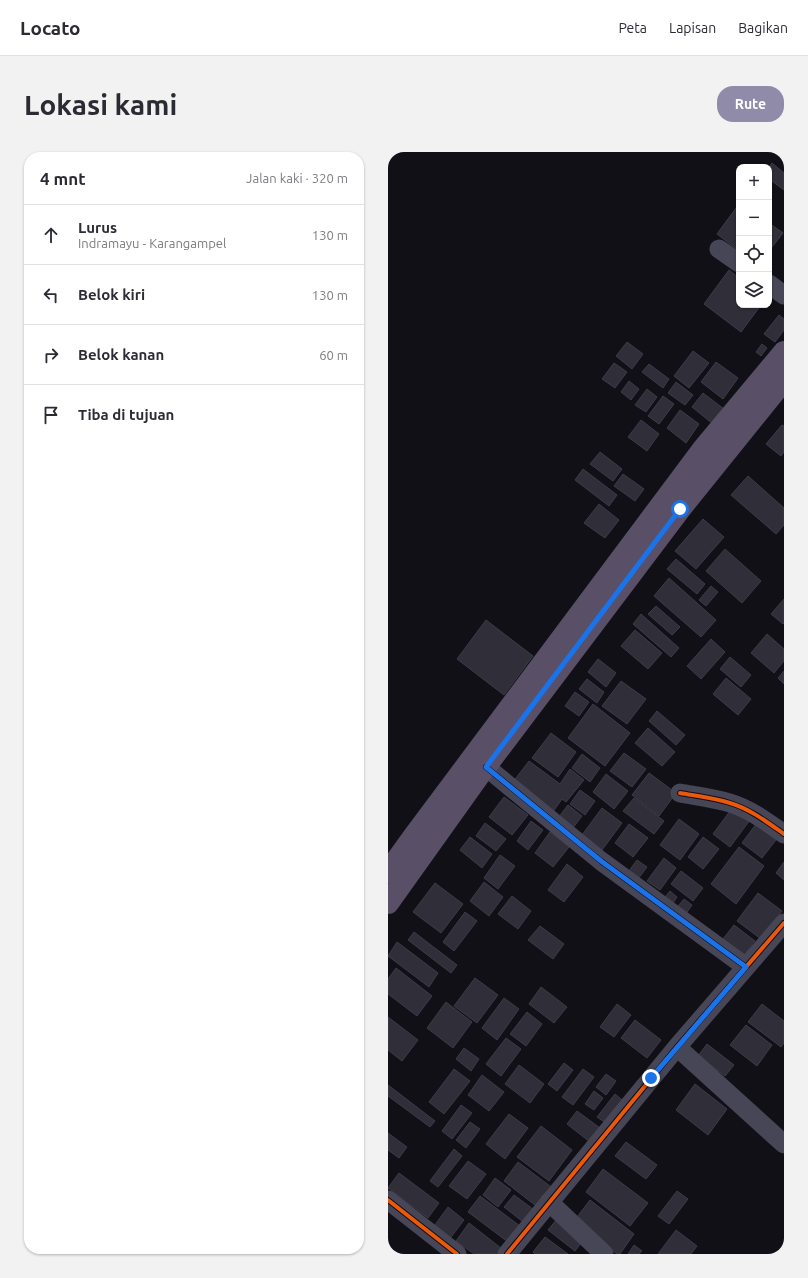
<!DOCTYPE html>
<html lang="id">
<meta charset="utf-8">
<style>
:root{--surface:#fff;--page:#f2f2f3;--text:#2b2b33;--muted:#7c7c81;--line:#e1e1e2;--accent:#8f8ba9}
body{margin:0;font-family:Ubuntu,sans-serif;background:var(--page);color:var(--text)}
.controls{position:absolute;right:12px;top:12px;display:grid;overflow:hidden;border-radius:8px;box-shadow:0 1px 3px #0004}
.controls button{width:36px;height:36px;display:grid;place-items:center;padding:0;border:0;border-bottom:1px solid var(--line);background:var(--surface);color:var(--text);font:20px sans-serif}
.stop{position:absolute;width:12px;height:12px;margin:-9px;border:3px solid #1a73e8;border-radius:50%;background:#fff}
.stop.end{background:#1a73e8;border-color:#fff;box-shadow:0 1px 4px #0008}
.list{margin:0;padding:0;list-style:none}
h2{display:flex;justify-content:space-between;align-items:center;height:52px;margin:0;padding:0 16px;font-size:17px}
h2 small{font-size:13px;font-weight:400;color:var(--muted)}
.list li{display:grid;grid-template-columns:26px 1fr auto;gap:12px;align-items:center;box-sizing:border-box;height:60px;padding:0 16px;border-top:1px solid var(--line)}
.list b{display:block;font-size:15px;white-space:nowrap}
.list p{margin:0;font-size:13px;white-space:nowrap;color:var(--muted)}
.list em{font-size:13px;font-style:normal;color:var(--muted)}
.icon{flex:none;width:22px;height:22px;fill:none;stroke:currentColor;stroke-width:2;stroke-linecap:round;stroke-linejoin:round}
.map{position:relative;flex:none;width:396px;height:1102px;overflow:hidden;border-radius:16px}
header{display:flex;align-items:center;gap:24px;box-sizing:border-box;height:56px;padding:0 20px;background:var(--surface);border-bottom:1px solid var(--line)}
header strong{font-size:19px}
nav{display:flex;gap:22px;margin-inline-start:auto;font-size:14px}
.intro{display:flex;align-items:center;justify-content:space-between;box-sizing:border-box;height:96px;padding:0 24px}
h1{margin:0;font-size:28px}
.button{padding:10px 18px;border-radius:16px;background:var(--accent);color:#fff;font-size:14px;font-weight:700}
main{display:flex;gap:24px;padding:0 24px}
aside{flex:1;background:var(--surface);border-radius:16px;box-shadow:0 1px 3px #0004}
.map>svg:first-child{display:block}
.building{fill:#2f2e39;stroke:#3e3b4a}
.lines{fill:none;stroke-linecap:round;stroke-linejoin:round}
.minor{stroke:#474657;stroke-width:19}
.primary{stroke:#595068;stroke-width:22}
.cycleway-casing{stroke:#100d1a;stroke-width:6}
.cycleway{stroke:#e8590c;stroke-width:4}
.route{stroke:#1a73e8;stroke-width:5}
</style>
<header>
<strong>Locato</strong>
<nav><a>Peta</a><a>Lapisan</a><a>Bagikan</a></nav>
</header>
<div class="intro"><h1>Lokasi kami</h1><a class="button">Rute</a></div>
<main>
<aside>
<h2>4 mnt<small>Jalan kaki · 320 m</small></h2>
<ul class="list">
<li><svg class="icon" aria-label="ahead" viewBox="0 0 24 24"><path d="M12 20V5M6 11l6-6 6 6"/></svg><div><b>Lurus</b><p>Indramayu - Karangampel</p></div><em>130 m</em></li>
<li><svg class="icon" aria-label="left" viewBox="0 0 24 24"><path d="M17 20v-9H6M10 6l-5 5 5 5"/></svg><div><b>Belok kiri</b></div><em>130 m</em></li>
<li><svg class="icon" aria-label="right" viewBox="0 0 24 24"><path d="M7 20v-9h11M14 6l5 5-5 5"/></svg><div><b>Belok kanan</b></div><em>60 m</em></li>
<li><svg class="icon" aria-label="arrive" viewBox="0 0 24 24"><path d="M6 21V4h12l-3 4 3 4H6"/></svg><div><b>Tiba di tujuan</b></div></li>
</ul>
</aside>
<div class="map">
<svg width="396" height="1102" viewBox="0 0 396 1102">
<rect width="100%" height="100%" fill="#111017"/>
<path class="building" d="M384 11 396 21V38L381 27V15Z
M351 52V99L329 82Z
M381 71 395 81 381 99Z
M341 118 351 126V153H373L353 180 316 152Z
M391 163 396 167V178L387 190 376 182Z
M239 190 255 202 244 217 228 204Z
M374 192 379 196 373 204 368 200Z
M305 199 321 211 301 236 286 224Z
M328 210 350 226 335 247 313 230Z
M226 211 239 220 227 236 214 227Z
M261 212 281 227 275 236 254 220Z
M241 229 251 237 243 248 233 240Z
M288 230 305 243 297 253 280 241Z
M259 237 269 245 258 260 247 253Z
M315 241 336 257 325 272 304 255Z
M275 244 286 252 271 272 260 264Z
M292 258 311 272 298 291 279 276Z
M253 268 271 282 259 299 240 285Z
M394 273 396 274V300L393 304 378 292Z
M212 300 234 317 225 329 202 312Z
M195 317 229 343 221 354 187 328Z
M235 322 256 337 247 349 226 334Z
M360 324 396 356V373L388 382 343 343Z
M211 352 231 368 217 386 196 371Z
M315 367 336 385 308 417 287 399Z
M337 397 373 429 354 451 318 419Z
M288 407 317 432 309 442 279 417Z
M281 426 328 468 313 485 266 444Z
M323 434 330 440 318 454 311 448Z
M396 447V471L395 472 383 462Z
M268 454 292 475 284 483 260 462Z
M253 462 291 496 283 505 245 472Z
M98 468 145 504 116 543 69 507Z
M247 478 274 501 260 517 233 494Z
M379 482 396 497V509L386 521 363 501Z
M323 487 337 500 313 527 299 514Z
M342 505 363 523 353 535 332 517Z
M210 507 228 521 218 535 200 520Z
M396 519V532L390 526Z
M338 526 363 547 350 563 325 542Z
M199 527 216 540 209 551 191 537Z
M233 529 258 547 239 572 214 554Z
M187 540 201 550 191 564 177 554Z
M205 552 242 581 217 614 180 586Z
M269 559 297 583 288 593 261 569Z
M260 576 287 600 274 614 247 591Z
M163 581 188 600 170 625 144 606Z
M236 601 258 617 244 635 222 619Z
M194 602 212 616 202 630 184 616Z
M141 609 172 632 182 617 196 628 178 650 174 647 162 664 122 634Z
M261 621 288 641 271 664 244 643Z
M218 622 240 639 226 657 205 640Z
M192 638 207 649 197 663 182 652Z
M116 645 140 663 124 683 101 665Z
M246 646 276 669 266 682 235 659Z
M180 653 194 664 181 681 167 670Z
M345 655 362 668 342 695 325 682Z
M214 656 234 671 211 702 191 687Z
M291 667 311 682 292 708 272 693Z
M371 668 391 684 374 706 354 691Z
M143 669 155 678 140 698 129 689Z
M97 671 118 687 108 699 88 684Z
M241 672 260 686 245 705 227 691Z
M162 680 181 695 165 715 147 701Z
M82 685 104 702 94 716 72 698Z
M315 685 331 697 315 717 300 705Z
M351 695 376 714 348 752 323 732Z
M112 703 127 714 110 737 96 726Z
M276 706 288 716 272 738 259 729Z
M249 708 259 715 247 731 238 723Z
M396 710V728L388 721Z
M179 712 195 725 176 750 160 738Z
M293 719 315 736 305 749 283 732Z
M96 730 115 745 101 764 82 749Z
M47 731 75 752 53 781 25 760Z
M282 739 289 745 281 757 273 750Z
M370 741 394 759 373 787 349 769Z
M124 744 143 759 130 777 110 762Z
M296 747 304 753 295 766 286 759Z
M77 760 89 769 66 799 55 790Z
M346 773 367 789 352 808 331 792Z
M152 774 176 792 165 807 140 788Z
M26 780 69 813 63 821 20 788Z
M9 790 50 821 41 835 0 804Z
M8 816 44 844 29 864 0 842V827Z
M87 826 110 843 89 871 66 854Z
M153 835 179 855 166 871 141 852Z
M116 846 131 857 109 888 94 876Z
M58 850 84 870 65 896 39 876Z
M229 852 243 863 226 885 212 875Z
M374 852 396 869V891L393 895 360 870Z
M139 860 154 872 138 894 122 882Z
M0 865 30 888 14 909 0 898Z
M247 868 273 888 259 906 233 886Z
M358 873 384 893 369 914 342 893Z
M118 886 133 897 113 924 98 912Z
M319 892 346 913 337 924 310 904Z
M76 896 91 907 83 919 68 907Z
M176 911 185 918 169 939 160 932Z
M131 913 156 932 142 951 117 932Z
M66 917 82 929 56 962 41 950Z
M195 917 206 925 185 953 174 945Z
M218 922 228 929 218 943 208 935Z
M94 923 116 940 101 959 80 943Z
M307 932 339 957 320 983 288 958Z
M0 933 47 969 42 975 0 944Z
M206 939 215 946 206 958 197 952Z
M227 942 239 952 222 974 209 965Z
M73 953 84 961 64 987 54 979Z
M189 959 212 976 202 990 179 972Z
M121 962 140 976 117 1007 98 992Z
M82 970 92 977 78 996 68 988Z
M153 974 184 998 161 1029 129 1005Z
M0 981 19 995 11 1006 0 998Z
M238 990 269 1013 258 1027 227 1004Z
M66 997 74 1004 50 1035 42 1029Z
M80 1009 98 1022 79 1047 61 1034Z
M130 1010 166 1037 152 1057 116 1029Z
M215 1017 260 1051 242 1074 198 1040Z
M11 1021 51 1051 40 1066 0 1036Z
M107 1026 123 1038 110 1055 95 1043Z
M289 1039 300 1047 281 1072 270 1064Z
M126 1043 149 1060 139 1073 116 1055Z
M92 1044 132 1074 120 1090 80 1060Z
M202 1048 246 1082 232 1102H229L186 1069Z
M60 1055 76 1068 60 1089 44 1077Z
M169 1067 196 1087 187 1099 160 1078Z
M81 1071 118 1100 116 1102H86L68 1089Z
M288 1078 309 1094 303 1102H270Z
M157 1085 180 1102H147L145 1100Z
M246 1093 254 1099 251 1102H240Z"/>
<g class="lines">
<path class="minor" d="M331 97 351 111
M381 132 396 143
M98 615 213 709 358 815
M292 641C309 644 326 646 342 651 362 657 379 670 396 682
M289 895 396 992
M0 1048 69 1102
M161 1050 216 1102
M119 1102 289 895 396 771"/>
<path class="primary" d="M0 720 26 684 315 297 396 200
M0 751 92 622 292 357 396 228"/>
<defs>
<path id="cycleway" d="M98 615 213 709 358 815
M292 641C309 644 326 646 342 651 362 657 379 670 396 682
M0 1048 69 1102
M119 1102 289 895 396 771"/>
</defs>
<use href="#cycleway" class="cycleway-casing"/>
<use href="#cycleway" class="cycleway"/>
</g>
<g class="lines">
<path class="route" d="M263 926 358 815 213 709 98 615 292 357"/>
</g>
</svg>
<div class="controls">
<button>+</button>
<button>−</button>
<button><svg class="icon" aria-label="locate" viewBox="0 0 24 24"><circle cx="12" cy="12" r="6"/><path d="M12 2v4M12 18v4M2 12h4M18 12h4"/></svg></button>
<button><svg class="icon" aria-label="layers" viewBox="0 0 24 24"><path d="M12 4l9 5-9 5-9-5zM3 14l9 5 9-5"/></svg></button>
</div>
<div class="stop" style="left:292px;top:357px"></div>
<div class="stop end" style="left:263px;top:926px"></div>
</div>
</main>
